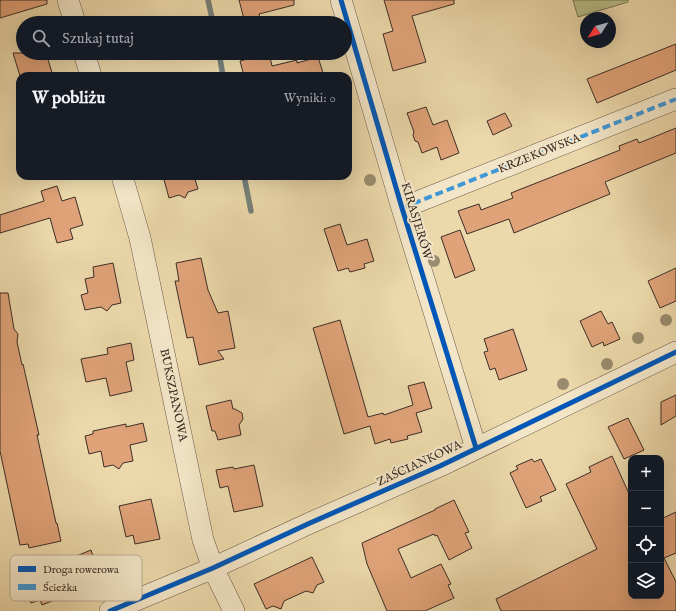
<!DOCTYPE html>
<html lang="pl">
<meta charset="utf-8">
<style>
:root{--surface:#171b24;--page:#20242c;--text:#f1f3f6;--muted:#9ea1a6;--line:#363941}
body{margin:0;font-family:"IM FELL English",serif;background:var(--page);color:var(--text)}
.controls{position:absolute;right:12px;bottom:12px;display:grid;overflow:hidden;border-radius:8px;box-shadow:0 4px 16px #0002}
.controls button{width:36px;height:36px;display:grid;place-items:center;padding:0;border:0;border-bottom:1px solid var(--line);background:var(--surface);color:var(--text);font:20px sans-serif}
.compass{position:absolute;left:580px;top:12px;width:36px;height:36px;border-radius:50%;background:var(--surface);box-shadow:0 4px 16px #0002;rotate:234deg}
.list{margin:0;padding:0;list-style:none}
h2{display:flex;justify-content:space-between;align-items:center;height:52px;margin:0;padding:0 16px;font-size:17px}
h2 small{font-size:13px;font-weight:400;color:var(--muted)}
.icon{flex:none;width:22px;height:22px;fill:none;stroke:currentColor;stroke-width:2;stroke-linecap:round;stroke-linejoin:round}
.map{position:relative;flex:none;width:676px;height:611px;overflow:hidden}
.search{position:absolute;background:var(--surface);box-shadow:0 4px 16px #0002;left:16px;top:16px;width:336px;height:44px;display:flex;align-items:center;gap:10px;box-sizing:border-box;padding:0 14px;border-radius:22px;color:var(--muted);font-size:15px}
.panel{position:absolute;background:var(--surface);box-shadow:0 4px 16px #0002;left:16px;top:72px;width:336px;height:108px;border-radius:12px}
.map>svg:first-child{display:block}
.green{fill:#babe87;stroke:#7b7657}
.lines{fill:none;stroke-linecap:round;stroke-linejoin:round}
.stream{stroke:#75817a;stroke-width:5.5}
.building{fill:#e0a379;stroke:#3c2e27}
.minor-casing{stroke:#685948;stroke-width:22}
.minor{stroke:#f3e6c8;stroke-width:21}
.quiet{stroke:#3f97d6;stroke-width:4;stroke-dasharray:8 4;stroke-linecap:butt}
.cycleway-casing{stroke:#f3e6c8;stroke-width:8}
.cycleway{stroke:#0057b8;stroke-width:5}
.tree{fill:#998b6d}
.labels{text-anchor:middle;stroke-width:4;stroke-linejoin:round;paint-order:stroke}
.street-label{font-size:12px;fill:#3c2e27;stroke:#f3e6c8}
.key{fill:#f3e6c8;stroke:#bcaf98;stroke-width:1}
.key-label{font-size:11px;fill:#3c2e27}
</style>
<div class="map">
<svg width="676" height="611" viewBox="0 0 676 611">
<rect width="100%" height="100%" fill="#ecd9ab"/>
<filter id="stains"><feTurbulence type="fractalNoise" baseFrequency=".005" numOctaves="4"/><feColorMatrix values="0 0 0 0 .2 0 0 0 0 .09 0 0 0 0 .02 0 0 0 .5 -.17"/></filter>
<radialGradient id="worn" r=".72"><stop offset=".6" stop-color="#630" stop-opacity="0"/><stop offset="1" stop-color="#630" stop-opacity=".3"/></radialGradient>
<path class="green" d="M573 0H628V2L578 17Z"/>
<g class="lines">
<path class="stream" d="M208 0 213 23
M219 53 223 76
M244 176 251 211"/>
</g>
<path class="building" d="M0 0H47V4L0 18Z
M239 0H294V5L259 14 262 23H245Z
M384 0H454V4L412 16 426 62 393 71 383 34 393 31Z
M676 44V70L597 103 587 79Z
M13 53H46L53 76H20Z
M269 53 272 66 297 60V63L318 57 324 76H244L240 61Z
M426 107 433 125 447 120 459 153 441 160 437 147 422 153 418 142 415 141 413 135 414 132 407 113Z
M505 113 512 126 493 135 487 121Z
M676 128V153L605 182 610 194 514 233 509 219 467 234 458 211 479 204 481 210 513 198 511 193 620 150 619 146 637 139 639 143Z
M163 176H194L198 189 188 192 185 198 179 195 169 198Z
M57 186 62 201 75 197 83 225 70 229 73 239 57 243 50 218 0 233V215L44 201 41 191Z
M340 224 347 245 367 239 374 261 364 264 365 268 350 272 348 268 338 271 324 229Z
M460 230 475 270 455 278 441 237Z
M201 258 208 290 218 313 228 311 235 348 218 351 224 359 199 365 193 337 187 338 175 281H179L176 263Z
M113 263 121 303 112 305 107 311 101 307 85 310 81 295 88 293 85 279 94 277 93 267Z
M676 268V301L660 308 648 281Z
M0 293H8L14 329 18 334 17 342 22 365 23 364 39 435H37L56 523H57L61 541 29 548 28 544 20 545 0 451Z
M601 311 608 324 612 322 620 339 604 346 603 342 592 347 580 321Z
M340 320 368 417 383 413 384 415 413 405 408 386 424 382 432 408 416 413 422 432 407 436 408 439 391 443 390 439 375 444 370 426 344 434 313 328Z
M513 329 527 370 499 380 495 368 490 370 484 352 488 351 484 339Z
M131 343 134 360 126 362 132 391 110 396 106 378 86 382 81 359 108 354 107 348Z
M676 395V416L661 425V402Z
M231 400 233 409H235L242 413 243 419 239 425 241 435 218 440 215 431H212L206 406Z
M628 418 644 450 624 459 608 427Z
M143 423 147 441 130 445 133 461 123 463 119 469 113 465 104 467 101 451 89 454 85 436 93 434V431L126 424V427Z
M612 456 631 498V596H661V519L676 512V553L664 558 676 582V611H501L496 599 597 549 566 484 591 472 589 467Z
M532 459 534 462 541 459 556 490 540 497 542 501 526 508 510 473 518 469 516 466Z
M254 465 263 506 234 512 228 486 220 488 216 470 233 467 234 469Z
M151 499 160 539 135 544 133 535 126 537 119 506Z
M454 500 469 532 465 533 472 548 449 560 437 535 435 536 434 534 398 549 411 578 441 564 451 584 448 585 454 598 425 611H387L367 564 362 543 435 510V509Z
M91 550 93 556 102 559 98 567 101 574 92 578 94 584 42 605 40 600 31 603 28 597 20 594 24 586 21 579Z
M312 557 324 582 317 585 313 593 306 591 284 601 281 609 273 606 266 609 254 584Z"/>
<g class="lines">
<defs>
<path id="minor" d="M68 0 75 23
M341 0 402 208 476 448
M84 53 91 76
M122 176 140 238 203 540 213 568 234 611
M402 208 676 99
M110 611 213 568 310 523 440 466 676 352"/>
</defs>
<use href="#minor" class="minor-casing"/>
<use href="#minor" class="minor"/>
<path class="quiet" d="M402 208 676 99"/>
<defs>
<path id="cycleway" d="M341 0 402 208 476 448
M110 611 213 568 310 523 440 466 676 352"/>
</defs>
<use href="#cycleway" class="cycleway-casing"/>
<use href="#cycleway" class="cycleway"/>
</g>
<g class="tree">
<circle cx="370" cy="180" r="6"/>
<circle cx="434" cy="261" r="6"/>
<circle cx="666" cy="320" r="6"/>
<circle cx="638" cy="338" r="6"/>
<circle cx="607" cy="364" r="6"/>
<circle cx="563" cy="384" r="6"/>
</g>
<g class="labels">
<g class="street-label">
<text transform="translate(539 153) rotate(-22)" y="4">KRZEKOWSKA</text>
<text transform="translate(417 221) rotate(73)" y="4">KIRASJERÓW</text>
<text transform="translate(174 395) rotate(78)" y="4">BUKSZPANOWA</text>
<text transform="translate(419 463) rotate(-25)" y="4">ZAŚCIANKOWA</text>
</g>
</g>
<rect x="10" y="555" width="132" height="46" rx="6" class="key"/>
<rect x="18" y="566" width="18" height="6" fill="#0057b8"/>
<rect x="18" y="584" width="18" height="6" fill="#3f97d6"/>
<g class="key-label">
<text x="43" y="573">Droga rowerowa</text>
<text x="43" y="591">Ścieżka</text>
</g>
<rect width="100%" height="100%" filter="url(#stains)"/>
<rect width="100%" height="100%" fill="url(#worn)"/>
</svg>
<div class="controls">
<button>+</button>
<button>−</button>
<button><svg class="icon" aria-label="locate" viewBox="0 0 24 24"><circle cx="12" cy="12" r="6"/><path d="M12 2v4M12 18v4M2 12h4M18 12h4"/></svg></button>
<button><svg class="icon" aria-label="layers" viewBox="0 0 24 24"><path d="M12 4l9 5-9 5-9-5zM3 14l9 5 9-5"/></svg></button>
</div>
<svg class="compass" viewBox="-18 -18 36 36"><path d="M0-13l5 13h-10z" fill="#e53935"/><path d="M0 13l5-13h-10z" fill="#9ea1a6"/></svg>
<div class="search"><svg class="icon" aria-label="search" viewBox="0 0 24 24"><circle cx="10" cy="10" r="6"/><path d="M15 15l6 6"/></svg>Szukaj tutaj</div>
<section class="panel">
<h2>W pobliżu<small>Wyniki: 0</small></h2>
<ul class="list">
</ul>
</section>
</div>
